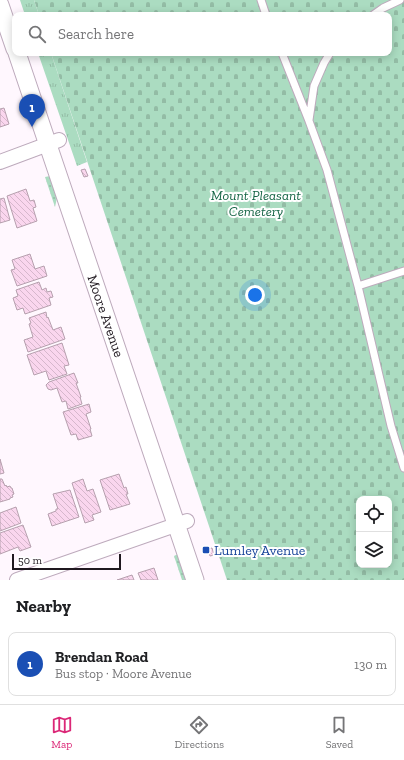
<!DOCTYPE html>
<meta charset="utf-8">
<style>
:root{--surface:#fff;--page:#f2f2f2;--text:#202124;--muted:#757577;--line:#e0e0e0;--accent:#db2777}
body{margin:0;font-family:"Zilla Slab",serif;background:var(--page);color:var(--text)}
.controls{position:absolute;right:12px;bottom:12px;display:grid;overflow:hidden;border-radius:8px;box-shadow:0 2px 10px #0003}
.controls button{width:36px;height:36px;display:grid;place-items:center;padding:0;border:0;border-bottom:1px solid var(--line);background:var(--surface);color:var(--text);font:20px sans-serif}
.scale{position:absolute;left:12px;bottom:10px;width:109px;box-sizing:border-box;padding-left:4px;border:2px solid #1f181f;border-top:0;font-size:11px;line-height:14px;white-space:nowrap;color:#1f181f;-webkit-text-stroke:3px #fff;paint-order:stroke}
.you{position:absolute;left:255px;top:295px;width:14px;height:14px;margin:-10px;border:3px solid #fff;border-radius:50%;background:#1a73e8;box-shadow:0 0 0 6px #1a73e833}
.badge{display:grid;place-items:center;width:26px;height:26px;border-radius:50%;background:var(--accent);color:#fff;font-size:13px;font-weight:700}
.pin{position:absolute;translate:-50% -33px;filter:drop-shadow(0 1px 2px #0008)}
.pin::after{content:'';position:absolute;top:21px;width:14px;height:12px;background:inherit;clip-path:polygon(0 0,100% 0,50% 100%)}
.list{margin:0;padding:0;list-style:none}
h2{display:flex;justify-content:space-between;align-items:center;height:52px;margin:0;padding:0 16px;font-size:17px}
h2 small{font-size:13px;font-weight:400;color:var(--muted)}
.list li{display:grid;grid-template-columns:26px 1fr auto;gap:12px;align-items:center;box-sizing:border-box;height:64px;margin:0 8px 8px;padding:0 8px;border:1px solid var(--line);border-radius:8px}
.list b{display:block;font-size:15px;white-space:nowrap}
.list p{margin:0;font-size:13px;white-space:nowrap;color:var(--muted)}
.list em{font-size:13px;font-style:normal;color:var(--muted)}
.icon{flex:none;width:22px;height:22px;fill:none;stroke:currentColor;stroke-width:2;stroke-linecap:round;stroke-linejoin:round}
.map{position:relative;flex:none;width:404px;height:580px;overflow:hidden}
.search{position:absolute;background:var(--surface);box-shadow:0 2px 10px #0003;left:12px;right:12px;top:12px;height:44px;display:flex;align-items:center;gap:10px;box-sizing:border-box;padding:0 14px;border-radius:8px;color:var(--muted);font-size:15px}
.sheet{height:124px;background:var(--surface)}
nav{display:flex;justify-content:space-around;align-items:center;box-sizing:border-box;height:56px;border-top:1px solid var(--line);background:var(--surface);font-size:11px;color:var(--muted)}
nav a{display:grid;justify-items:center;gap:2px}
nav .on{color:var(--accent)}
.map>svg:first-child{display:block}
.grass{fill:url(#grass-tufts)}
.cemetery{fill:url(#cemetery-stones);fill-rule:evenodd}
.garden{fill:url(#garden-dots)}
.building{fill:url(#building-back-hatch);stroke:#b6a0ae}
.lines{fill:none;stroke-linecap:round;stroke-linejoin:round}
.service-casing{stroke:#bdaabc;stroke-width:9}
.minor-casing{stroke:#bdaabc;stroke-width:16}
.tertiary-casing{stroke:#bdaabc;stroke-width:19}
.service{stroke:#fff;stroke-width:7}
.minor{stroke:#fff;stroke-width:14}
.tertiary{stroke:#fff;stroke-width:17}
.transit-dot{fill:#1a4fb4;stroke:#fff;stroke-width:1.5}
.labels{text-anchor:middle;stroke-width:4;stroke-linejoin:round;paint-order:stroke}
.park-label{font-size:14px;font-style:italic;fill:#156545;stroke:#fff}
.street-label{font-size:14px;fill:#1f181f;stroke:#fff}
.transit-label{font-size:14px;fill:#164399;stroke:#fff;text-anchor:start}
</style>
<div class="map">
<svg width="404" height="580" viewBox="0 0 404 580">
<defs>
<pattern id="grass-tufts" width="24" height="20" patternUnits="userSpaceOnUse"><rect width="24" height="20" fill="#abdcc1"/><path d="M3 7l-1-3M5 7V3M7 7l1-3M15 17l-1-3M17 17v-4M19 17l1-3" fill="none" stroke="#93bca5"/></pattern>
<pattern id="cemetery-stones" width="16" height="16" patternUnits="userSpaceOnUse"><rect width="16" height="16" fill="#abdcc1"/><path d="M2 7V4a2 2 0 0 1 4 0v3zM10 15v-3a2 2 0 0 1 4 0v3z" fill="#93bca5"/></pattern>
<pattern id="garden-dots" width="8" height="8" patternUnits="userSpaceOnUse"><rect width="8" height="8" fill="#abdcc1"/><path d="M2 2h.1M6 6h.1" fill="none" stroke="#93bca5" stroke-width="1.8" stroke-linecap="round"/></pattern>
<pattern id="building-back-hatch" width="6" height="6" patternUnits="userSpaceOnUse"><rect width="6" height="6" fill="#fad6ee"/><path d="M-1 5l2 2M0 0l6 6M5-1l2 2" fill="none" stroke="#d6b7cc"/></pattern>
</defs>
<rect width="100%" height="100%" fill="#fff7fe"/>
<path class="grass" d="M20 0H34L39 15H25Z
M38 53H51L87 162 77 166Z"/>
<path class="cemetery" d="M34 0H404V580H227L51 53H389V15H39ZM359 499H389V565H359Z"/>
<path class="garden" d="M50 176 57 198 55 207 45 177Z
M178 554 186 577 185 580H182L174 556Z"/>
<path class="building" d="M4 108 9 124 0 127V109Z
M85 169 88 176 84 177 81 170Z
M26 189 30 201 34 200 36 207 33 208 37 221 17 228 7 196Z
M4 198 10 220 0 223V199Z
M30 254 35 269 44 266 47 276 17 286 11 270 15 269 12 260Z
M39 282 42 290 46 288 47 292 51 291 53 297 49 298 51 305 25 314 23 308 17 310 13 298 18 296 16 290Z
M46 312 47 318 48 317 53 330 61 327 65 339 28 352 24 340 33 337 29 324 31 323 29 318Z
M62 343 69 365 64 366 67 374 49 380 46 371 34 375 27 355Z
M74 373 78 383H76L81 397H80L82 404 68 409 66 401 62 402 57 388 51 390 48 389 46 385 49 382Z
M89 404 91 412 86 414 91 429H90L92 436 78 440 76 434 71 435 63 412Z
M0 459 4 473 0 474Z
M119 474 124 488 126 487 128 494H126L130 504 110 510 100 480Z
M0 479H2L5 486 6 485 7 487 10 486 11 488H12L14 494 12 495 13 497 10 498V499L0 502Z
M83 479 87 491 93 489 101 512 92 515 94 520 85 523 72 483Z
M70 490 79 517 52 526 48 514 56 511V509H58L53 494Z
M16 507 21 523 0 531V513Z
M23 525 31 547 20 551 18 547 0 554V533Z
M212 548 214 555 210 556 208 549Z
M154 568 158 580H141L138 573Z
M132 575 134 580H117Z"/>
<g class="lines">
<defs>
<path id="service" d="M261 0 266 15
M373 15 383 8 400 0
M282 53 309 121 327 170 358 286 391 426 404 468
M309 120 314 86 324 63 330 53
M358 286 404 271"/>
<path id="minor" d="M0 162 59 140
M17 580 187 521"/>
<path id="tertiary" d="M0 5 15 49
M17 53 48 145 195 580"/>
</defs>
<use href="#service" class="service-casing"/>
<use href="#minor" class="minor-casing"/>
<use href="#tertiary" class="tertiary-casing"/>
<use href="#service" class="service"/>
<use href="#minor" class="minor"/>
<use href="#tertiary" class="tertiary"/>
</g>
<rect class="transit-dot" x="202" y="546" width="8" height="8" rx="2"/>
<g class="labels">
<g class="park-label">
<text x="256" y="200">Mount Pleasant<tspan x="256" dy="16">Cemetery</tspan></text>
</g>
<g class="street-label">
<text transform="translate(106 316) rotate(71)" y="5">Moore Avenue</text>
</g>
<g class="transit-label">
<text x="214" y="555">Lumley Avenue</text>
</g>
</g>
</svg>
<div class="controls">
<button><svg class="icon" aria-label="locate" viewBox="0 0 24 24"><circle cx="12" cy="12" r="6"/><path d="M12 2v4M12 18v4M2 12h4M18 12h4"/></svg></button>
<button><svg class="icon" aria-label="layers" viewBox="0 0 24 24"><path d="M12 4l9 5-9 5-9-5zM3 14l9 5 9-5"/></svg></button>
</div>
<div class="scale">50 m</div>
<div class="you"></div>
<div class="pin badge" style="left:32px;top:127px;background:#1a4fb4">1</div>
<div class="search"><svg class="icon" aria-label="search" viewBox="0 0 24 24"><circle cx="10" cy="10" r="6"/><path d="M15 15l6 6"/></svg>Search here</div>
</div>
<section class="sheet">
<h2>Nearby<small></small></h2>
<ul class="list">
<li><span class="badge" style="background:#1a4fb4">1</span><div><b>Brendan Road</b><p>Bus stop · Moore Avenue</p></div><em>130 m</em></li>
</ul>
</section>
<nav>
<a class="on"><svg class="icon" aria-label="map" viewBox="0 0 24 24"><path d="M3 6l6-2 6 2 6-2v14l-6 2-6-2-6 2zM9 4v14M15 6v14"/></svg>Map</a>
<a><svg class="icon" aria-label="directions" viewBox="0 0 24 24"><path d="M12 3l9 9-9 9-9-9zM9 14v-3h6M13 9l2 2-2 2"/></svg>Directions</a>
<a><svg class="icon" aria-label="saved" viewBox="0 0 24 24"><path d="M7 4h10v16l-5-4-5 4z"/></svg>Saved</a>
</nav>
